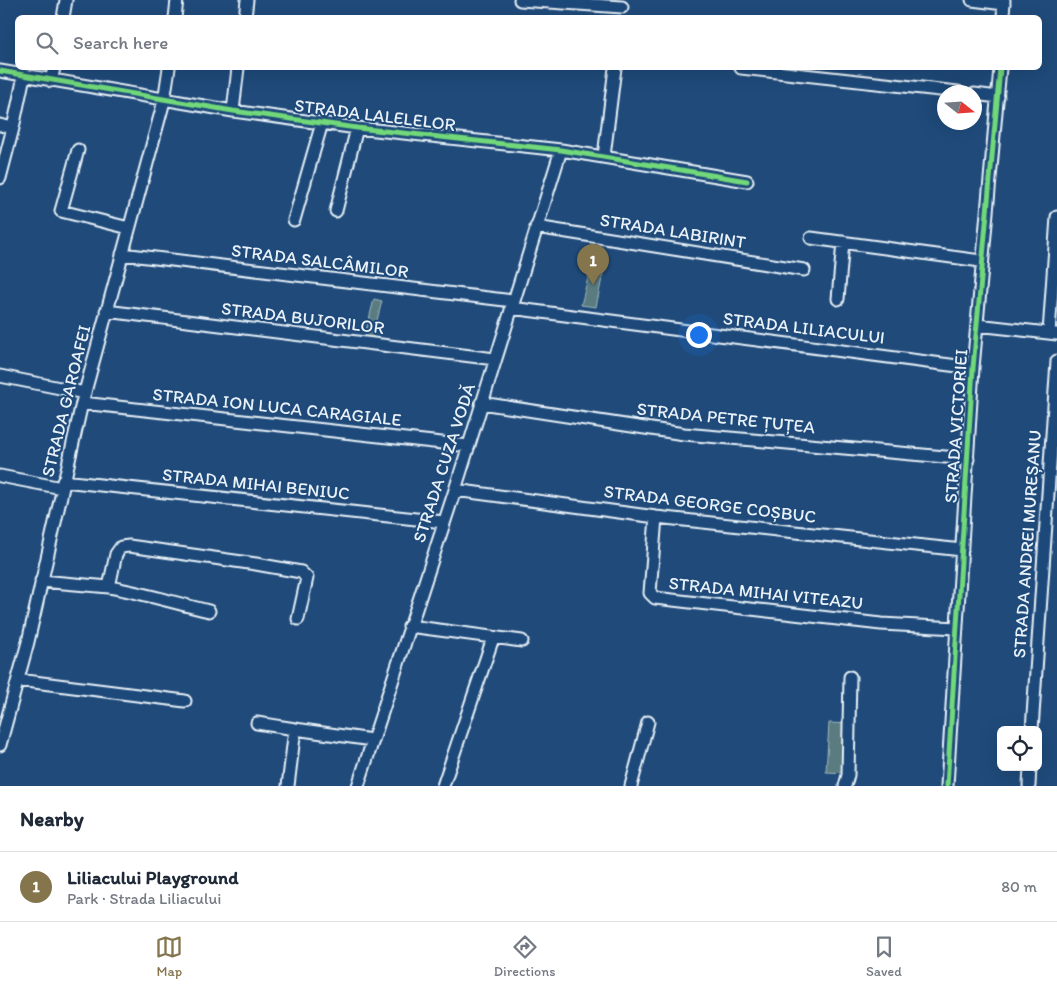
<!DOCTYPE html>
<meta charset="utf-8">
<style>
:root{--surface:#fff;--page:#f6f6f7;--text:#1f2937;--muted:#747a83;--line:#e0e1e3;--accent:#84754c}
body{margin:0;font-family:Itim,sans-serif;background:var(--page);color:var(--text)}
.controls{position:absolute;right:15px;bottom:15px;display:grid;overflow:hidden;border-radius:8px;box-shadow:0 5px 20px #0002}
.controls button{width:45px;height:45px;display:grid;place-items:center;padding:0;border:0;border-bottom:1px solid var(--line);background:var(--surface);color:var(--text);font:25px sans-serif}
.compass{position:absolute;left:937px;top:85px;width:45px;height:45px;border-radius:50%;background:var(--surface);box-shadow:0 5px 20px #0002;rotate:107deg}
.you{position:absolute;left:698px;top:334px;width:18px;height:18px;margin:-12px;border:4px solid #fff;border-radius:50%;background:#1a73e8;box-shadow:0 0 0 8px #1a73e833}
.badge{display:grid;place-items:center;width:32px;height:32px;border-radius:50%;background:var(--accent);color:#fff;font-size:16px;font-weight:700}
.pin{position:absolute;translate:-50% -41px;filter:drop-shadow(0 1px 2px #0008)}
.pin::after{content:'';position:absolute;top:26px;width:18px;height:15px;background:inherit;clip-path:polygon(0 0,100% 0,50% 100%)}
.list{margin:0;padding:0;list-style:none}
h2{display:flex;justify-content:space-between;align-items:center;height:65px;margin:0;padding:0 20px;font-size:21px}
h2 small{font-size:16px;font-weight:400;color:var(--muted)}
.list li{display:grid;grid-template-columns:32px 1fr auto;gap:15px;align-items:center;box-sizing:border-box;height:70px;padding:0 20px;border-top:1px solid var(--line)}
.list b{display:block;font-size:19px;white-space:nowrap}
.list p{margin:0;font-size:16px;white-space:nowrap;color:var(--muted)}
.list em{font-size:16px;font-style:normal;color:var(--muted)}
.icon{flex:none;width:28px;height:28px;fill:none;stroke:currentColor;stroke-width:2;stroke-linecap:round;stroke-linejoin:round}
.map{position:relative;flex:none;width:1057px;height:786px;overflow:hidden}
.search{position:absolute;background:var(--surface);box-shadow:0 5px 20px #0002;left:15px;right:15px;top:15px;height:55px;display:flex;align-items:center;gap:12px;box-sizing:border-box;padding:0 18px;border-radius:8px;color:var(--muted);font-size:19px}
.sheet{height:135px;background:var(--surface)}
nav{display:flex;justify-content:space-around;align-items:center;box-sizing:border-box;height:70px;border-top:1px solid var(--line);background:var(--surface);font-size:14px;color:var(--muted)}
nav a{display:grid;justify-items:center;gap:2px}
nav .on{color:var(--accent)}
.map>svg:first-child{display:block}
.green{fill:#5a7c81;stroke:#a1b6bc}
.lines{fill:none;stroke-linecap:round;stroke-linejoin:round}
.minor-casing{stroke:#e8f1f8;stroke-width:15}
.minor{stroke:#1f4a7a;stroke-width:11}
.cycleway-casing{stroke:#1f4a7a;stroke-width:8}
.cycleway{stroke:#71d979;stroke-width:5}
.labels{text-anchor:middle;stroke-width:4;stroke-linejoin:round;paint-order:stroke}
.street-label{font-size:18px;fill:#e8f1f8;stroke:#1f4a7a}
</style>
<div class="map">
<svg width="1057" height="786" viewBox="0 0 1057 786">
<rect width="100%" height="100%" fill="#1f4a7a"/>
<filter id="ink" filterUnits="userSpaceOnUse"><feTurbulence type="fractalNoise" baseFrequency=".02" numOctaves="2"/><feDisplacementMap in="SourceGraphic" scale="10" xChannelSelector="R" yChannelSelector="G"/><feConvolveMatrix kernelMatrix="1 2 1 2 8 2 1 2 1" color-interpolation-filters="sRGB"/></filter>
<g filter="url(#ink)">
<path class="green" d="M592 262 605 264 596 307 581 305Z
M374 299 382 301 372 340 364 339Z
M829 723 852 724 849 773 826 772Z"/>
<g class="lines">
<defs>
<path id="minor" d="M520 0 622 7
M972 0 1004 4
M63 18 66 0
M175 18 177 0
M245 18 247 0
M1003 18 1004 0
M741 68 958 92
M0 71 233 111 357 128 561 150 747 181
M51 81 54 68
M974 94 998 97
M233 111 238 68
M0 125 13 128 24 76
M78 150 61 211 129 228
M604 156 615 68
M0 178 13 128
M336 211 357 128
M294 220 322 123
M536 227 804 270
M811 238 981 261
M122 254 513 301
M838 299 843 242
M511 308 973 368
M106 311 495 359
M977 325 1057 334
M1049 333 1057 217
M0 376 85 393
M82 403 469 446
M481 403 684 434 968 459
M0 476 62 488
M63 481 444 522
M455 490 656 517 962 550
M656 517 650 593 655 598 881 624 957 628
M41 581 109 587 116 554 121 547 129 546 256 564 301 572 307 578 298 619
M109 587C143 593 175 603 209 611
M409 626 522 641
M18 680 185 701
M257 723 295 729
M1032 730 1057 361
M0 745 28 642 82 403 164 101 169 68
M288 786 295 729 372 740
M358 786 455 490 561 150
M443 786 493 638
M631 786 648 722
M845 786 848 775 850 677
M947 786 973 368 1000 68
M1029 786 1030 767"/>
</defs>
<use href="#minor" class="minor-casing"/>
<use href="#minor" class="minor"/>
<defs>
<path id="cycleway" d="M0 71 233 111 357 128 561 150 747 181
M947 786 973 368 1000 68"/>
</defs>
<use href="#cycleway" class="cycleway-casing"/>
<use href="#cycleway" class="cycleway"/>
</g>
</g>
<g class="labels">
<g class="street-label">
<text transform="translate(375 115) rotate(7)" y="6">STRADA LALELELOR</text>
<text transform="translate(673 231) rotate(9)" y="6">STRADA LABIRINT</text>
<text transform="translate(320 261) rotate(7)" y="6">STRADA SALCÂMILOR</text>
<text transform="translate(303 318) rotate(7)" y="6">STRADA BUJORILOR</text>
<text transform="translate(804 328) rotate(7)" y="6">STRADA LILIACULUI</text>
<text transform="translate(66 401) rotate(-76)" y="6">STRADA GAROAFEI</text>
<text transform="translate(277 407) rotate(6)" y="6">STRADA ION LUCA CARAGIALE</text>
<text transform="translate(726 418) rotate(6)" y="6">STRADA PETRE ȚUȚEA</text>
<text transform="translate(956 426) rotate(-86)" y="6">STRADA VICTORIEI</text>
<text transform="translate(444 463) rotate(-72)" y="6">STRADA CUZA VODĂ</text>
<text transform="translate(256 484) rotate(6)" y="6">STRADA MIHAI BENIUC</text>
<text transform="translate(710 504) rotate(7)" y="6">STRADA GEORGE COȘBUC</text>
<text transform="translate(1027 544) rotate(-86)" y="6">STRADA ANDREI MUREȘANU</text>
<text transform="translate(766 593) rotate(6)" y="6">STRADA MIHAI VITEAZU</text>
</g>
</g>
</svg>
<div class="controls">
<button><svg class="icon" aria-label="locate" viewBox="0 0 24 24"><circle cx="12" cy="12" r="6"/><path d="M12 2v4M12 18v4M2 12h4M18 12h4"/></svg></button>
</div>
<svg class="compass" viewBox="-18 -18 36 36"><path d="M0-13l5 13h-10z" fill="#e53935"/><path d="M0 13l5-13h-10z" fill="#747a83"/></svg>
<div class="you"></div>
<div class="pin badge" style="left:593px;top:285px">1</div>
<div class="search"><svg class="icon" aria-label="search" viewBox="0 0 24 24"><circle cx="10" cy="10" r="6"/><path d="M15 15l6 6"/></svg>Search here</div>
</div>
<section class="sheet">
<h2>Nearby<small></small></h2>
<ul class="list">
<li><span class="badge">1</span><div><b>Liliacului Playground</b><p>Park · Strada Liliacului</p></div><em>80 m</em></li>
</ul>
</section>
<nav>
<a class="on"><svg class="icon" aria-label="map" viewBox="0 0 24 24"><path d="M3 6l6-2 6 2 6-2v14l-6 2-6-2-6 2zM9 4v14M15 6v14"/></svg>Map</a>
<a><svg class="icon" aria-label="directions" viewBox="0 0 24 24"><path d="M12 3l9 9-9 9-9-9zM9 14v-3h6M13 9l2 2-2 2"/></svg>Directions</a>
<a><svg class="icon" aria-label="saved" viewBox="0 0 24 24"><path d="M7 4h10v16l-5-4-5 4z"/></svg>Saved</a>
</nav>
